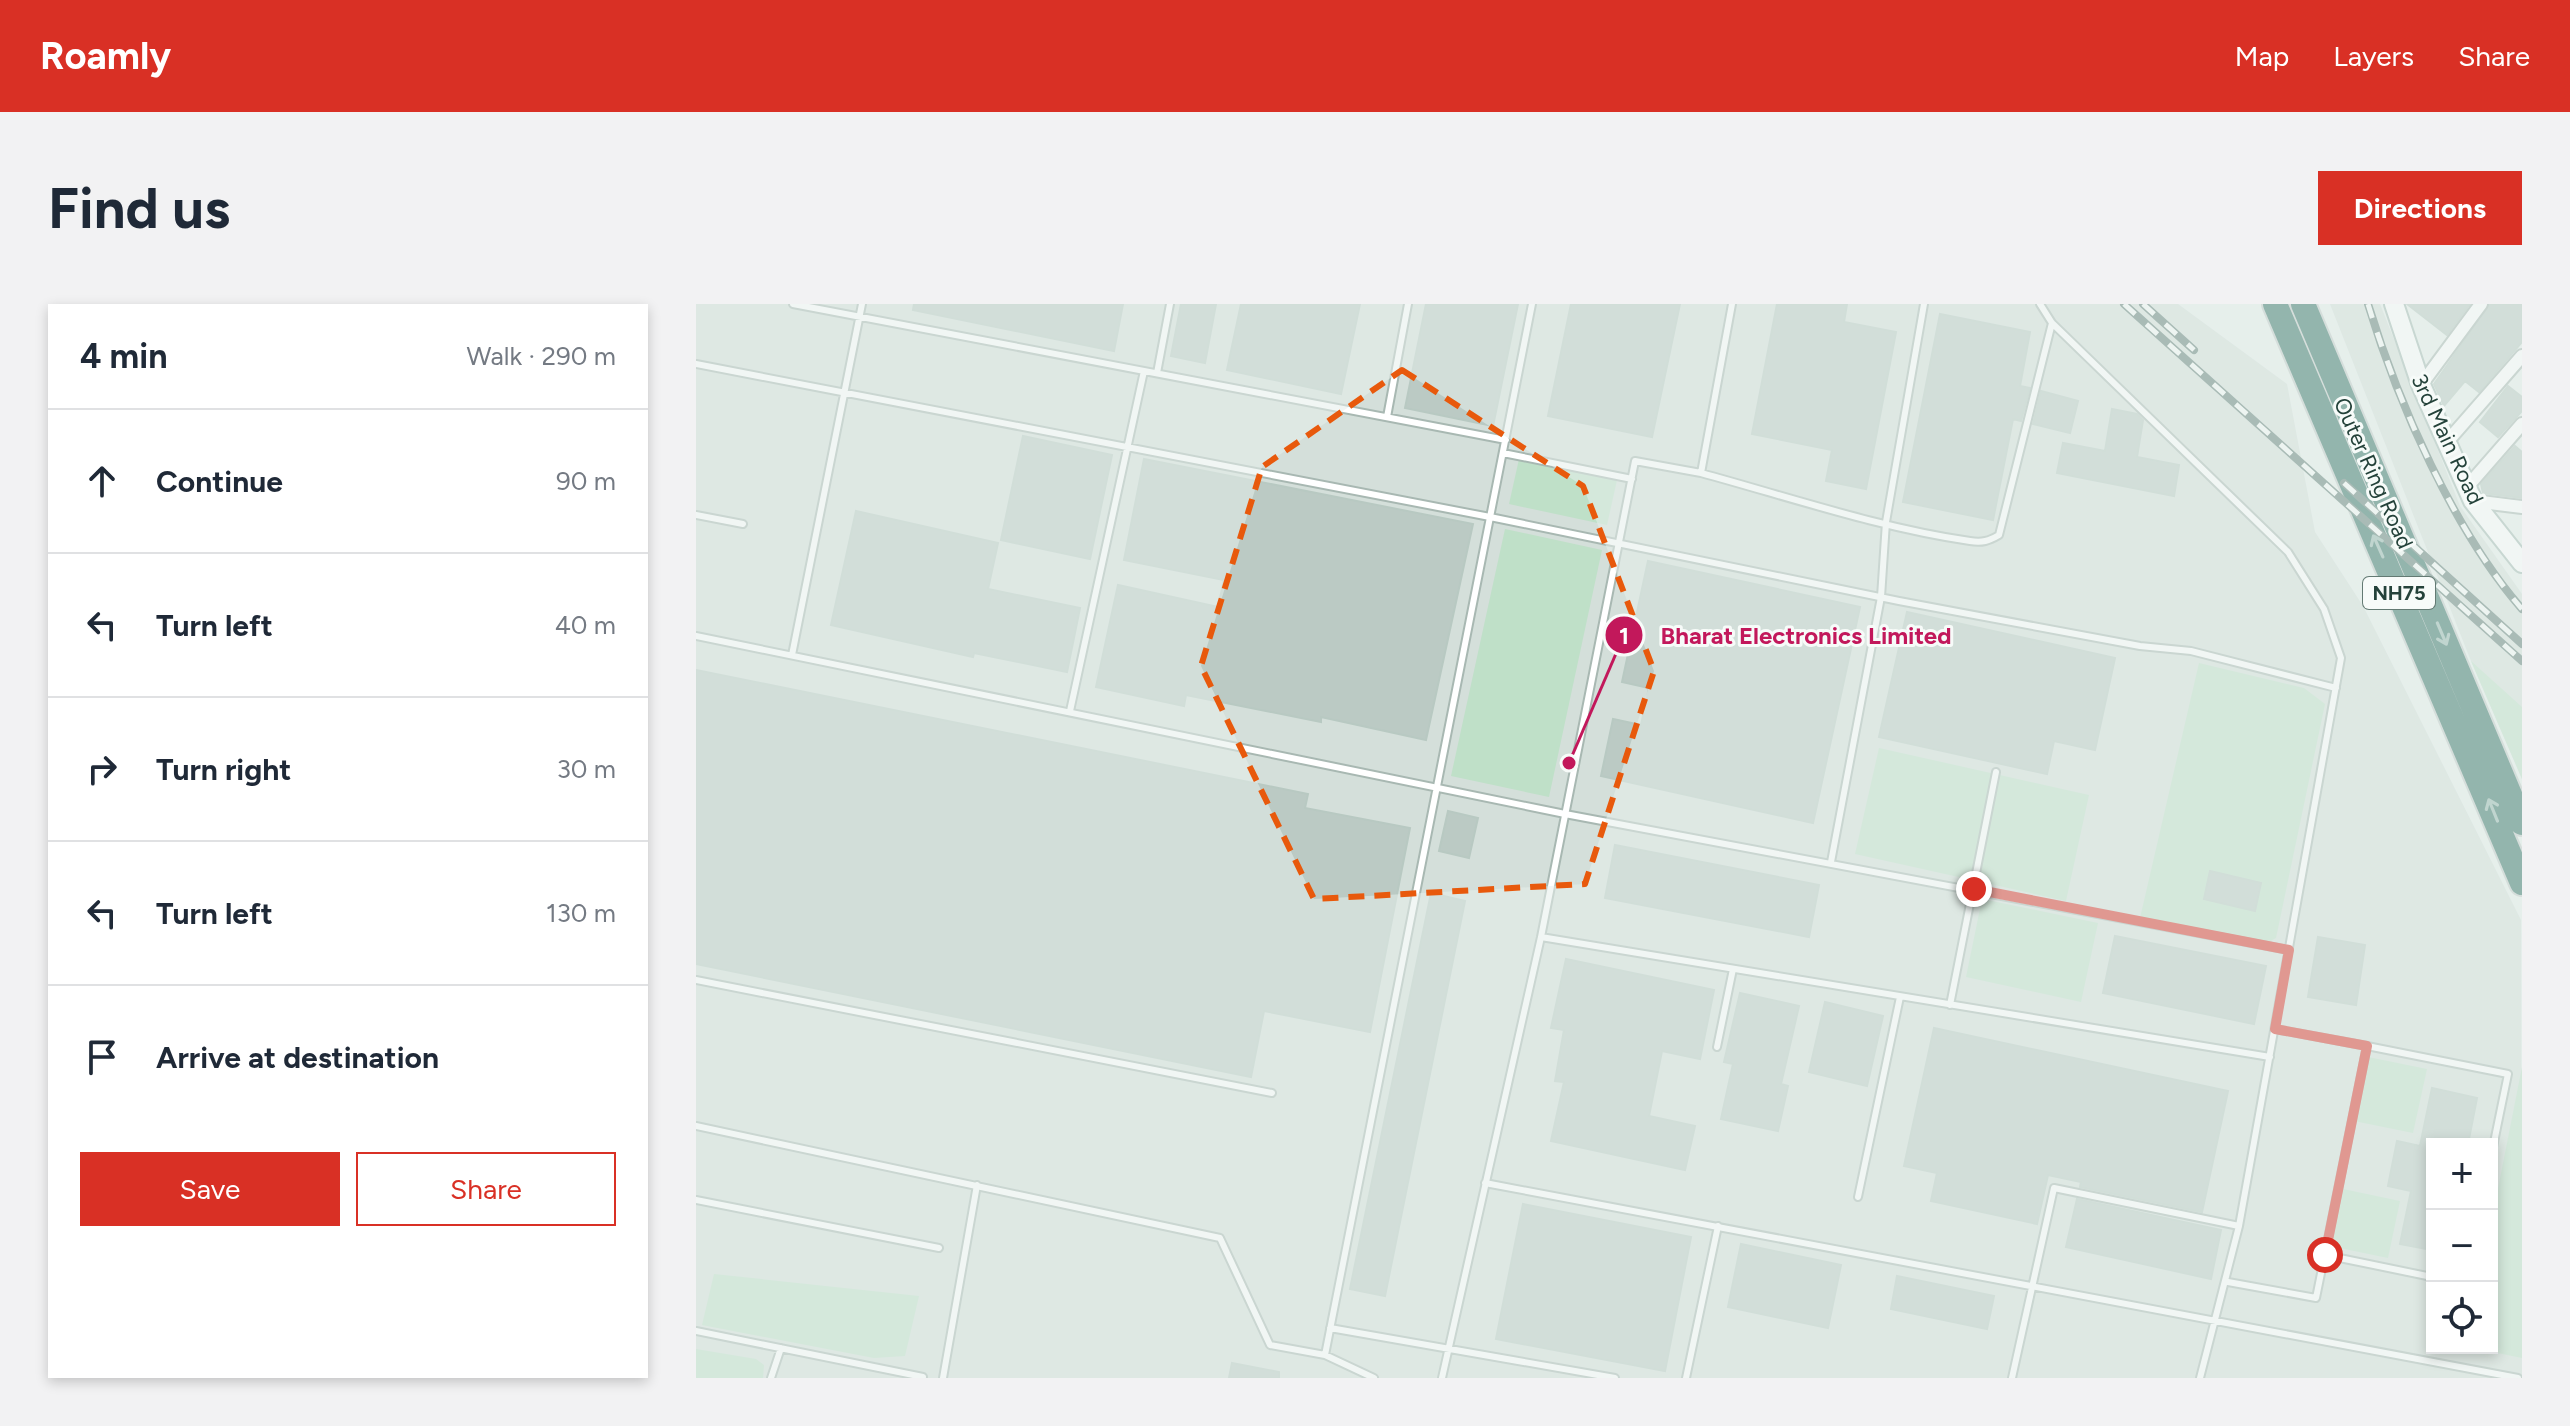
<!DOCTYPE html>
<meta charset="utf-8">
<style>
:root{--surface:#fff;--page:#f2f2f3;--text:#1f2937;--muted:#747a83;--line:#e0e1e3;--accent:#d93025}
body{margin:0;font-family:Figtree,sans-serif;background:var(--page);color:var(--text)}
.controls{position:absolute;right:24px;bottom:24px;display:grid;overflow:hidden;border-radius:0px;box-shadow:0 4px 12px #0003}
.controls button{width:72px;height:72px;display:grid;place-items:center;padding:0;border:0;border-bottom:2px solid var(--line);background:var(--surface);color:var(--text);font:40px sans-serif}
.stop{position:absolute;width:24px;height:24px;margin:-18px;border:6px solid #d93025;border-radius:50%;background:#fff}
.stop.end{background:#d93025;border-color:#fff;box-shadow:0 2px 8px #0008}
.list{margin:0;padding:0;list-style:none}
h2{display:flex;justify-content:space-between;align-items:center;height:104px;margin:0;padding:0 32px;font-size:34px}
h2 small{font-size:26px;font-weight:400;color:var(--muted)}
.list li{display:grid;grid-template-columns:52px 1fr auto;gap:24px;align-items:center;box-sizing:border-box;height:144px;padding:0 32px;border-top:2px solid var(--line)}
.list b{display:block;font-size:30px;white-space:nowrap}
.list em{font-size:26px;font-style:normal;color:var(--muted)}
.actions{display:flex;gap:16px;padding:24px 32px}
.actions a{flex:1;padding:18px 0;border:2px solid var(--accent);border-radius:0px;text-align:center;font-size:28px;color:var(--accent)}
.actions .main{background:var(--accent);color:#fff}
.icon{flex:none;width:44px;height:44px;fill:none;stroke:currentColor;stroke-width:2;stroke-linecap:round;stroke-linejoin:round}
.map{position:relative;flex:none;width:1826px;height:1074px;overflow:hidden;border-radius:0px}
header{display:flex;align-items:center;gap:48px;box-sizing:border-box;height:112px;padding:0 40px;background:var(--accent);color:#fff}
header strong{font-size:38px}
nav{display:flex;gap:44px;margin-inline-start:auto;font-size:28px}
.intro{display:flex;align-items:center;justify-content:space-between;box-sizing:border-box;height:192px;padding:0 48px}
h1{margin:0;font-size:56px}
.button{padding:20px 36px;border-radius:0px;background:var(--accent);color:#fff;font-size:28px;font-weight:700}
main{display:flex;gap:48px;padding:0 48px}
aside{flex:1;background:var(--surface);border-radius:0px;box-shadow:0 4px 12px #0003}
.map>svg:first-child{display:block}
.built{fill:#d4dfda;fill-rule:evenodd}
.green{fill:#bfe0c8}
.building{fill:#bbcac4;stroke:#b8c9c2;stroke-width:2}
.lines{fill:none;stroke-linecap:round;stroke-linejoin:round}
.lane-casing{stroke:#a8b8b2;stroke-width:10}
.street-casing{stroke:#a8b8b2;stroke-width:16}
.secondary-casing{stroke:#a4bbb3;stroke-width:22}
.highway-casing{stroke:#c2cac8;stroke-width:28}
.lane{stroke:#fff;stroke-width:6}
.street{stroke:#fff;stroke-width:12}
.secondary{stroke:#fff;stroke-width:18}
.highway{stroke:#2f6f62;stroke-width:24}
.rail-casing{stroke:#5f7d75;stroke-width:8}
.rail{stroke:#f7fbf9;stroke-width:5;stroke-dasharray:15;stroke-linecap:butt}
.oneway{stroke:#93b5ae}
.route{stroke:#d93025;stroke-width:10}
.marked{fill:none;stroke:#e8590c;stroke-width:6;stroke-dasharray:16 10;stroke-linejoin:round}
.labels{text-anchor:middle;stroke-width:6;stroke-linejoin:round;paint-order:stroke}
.shield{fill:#f7fbf9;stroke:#637a73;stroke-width:2}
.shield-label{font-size:20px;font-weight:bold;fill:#24423a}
.street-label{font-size:22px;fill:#24423a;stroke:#f7fbf9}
.leader{fill:none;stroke:#c2185b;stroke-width:3}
.callout-dot{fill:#c2185b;stroke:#f7fbf9;stroke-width:3}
.mark-label{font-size:24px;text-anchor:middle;font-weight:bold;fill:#fff}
.callout-label{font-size:24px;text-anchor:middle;font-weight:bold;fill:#c2185b;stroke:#f7fbf9;stroke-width:6;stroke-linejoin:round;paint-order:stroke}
</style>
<header>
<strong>Roamly</strong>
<nav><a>Map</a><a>Layers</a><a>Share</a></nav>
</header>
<div class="intro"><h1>Find us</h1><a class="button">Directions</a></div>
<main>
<aside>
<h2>4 min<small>Walk · 290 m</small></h2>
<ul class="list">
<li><svg class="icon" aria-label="ahead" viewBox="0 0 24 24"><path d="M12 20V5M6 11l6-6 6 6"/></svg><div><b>Continue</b></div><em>90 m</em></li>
<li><svg class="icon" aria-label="left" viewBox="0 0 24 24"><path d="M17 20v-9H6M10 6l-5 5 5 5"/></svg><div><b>Turn left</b></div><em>40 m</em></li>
<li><svg class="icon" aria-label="right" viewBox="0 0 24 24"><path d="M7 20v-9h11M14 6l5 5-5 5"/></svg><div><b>Turn right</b></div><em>30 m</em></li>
<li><svg class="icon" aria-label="left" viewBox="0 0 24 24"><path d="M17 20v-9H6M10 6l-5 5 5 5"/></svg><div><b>Turn left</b></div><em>130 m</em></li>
<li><svg class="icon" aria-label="arrive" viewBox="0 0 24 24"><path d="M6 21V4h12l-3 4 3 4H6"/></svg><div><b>Arrive at destination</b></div></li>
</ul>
<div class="actions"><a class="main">Save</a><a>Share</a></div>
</aside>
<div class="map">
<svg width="1826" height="1074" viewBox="0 0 1826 1074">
<rect width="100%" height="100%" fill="#e6efeb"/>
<path class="built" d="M0 0H1482L1591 80 1619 228 1667 302 1825 616 1826 1074H0ZM1736 840H1796V1044H1736Z
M1634 0H1684L1764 202 1826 290V475L1775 357Z"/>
<path class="green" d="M823 155 921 176 911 221 813 200Z
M809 225 906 246 853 493 755 472Z
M1775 357 1826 403V475Z
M1503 359 1608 384 1629 400 1580 634 1571 639 1444 614Z
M1183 444 1393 491 1370 597 1159 550Z
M1286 595 1402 619 1385 698 1270 673Z
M1672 753 1731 765 1717 829 1658 817Z
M1826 763V1054L1778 1044H1796V915Z
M1647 885 1704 897 1692 954 1634 942Z
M18 970 223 992 209 1052 178 1054 6 1021Z
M0 1045 60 1055 68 1061 67 1074H0Z"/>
<path class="building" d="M218 0H427L418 47 217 6Z
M485 0H520L509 59 475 52Z
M545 0H664L645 90 531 66Z
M730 0H822L797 122 709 104Z
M875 0H984L956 133 852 112Z
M1081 0H1151L1148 18 1200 28 1170 185 1130 177 1136 146 1056 130Z
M1711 0H1774L1751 31Z
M1794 0H1826V38L1783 88 1769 77 1748 102 1738 80Z
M1244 10 1334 28 1324 82 1334 84 1325 117 1317 115 1297 216 1207 198Z
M1812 82 1826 93V107L1802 133 1784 118Z
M1345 87 1382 97 1374 129 1337 120Z
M1416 105 1441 110 1447 116 1441 153 1483 161 1478 192 1361 169 1367 139 1409 147Z
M327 132 416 151 394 255 305 236Z
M1819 142 1826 148V194L1787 189 1785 180Z
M448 155 777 220 730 436 625 413V418L490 391 488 402 400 383 422 281 522 303 528 276 428 256Z
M160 207 302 239 292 285 384 304 371 368 278 349 277 353 135 321Z
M952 257 1164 303 1117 519 905 472 917 415 945 421 953 384 926 378Z
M1211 308 1419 354 1399 446 1358 437 1351 470 1183 433Z
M0 366 612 490 609 504 714 524 674 728 568 707 555 773 0 660Z
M752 507 782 514 773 554 743 547Z
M919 541 1123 581 1113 633 909 594Z
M1514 567 1565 579 1559 607 1508 595Z
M735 589 769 597 689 992 654 985Z
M1419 632 1570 662 1558 720 1407 689Z
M1622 633 1669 641 1660 701 1612 693Z
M870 655 1018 686 1004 755 966 747 953 812 999 822 989 866 855 837 868 778 859 777 868 726 855 724Z
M1044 689 1103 702 1085 780 1092 782 1082 827 1025 815 1037 760 1028 758Z
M1129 698 1187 712 1171 782 1113 768Z
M1238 724 1532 787 1506 908 1384 883 1385 878 1352 871 1341 920 1235 897 1241 869 1208 862Z
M1736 784 1781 794 1772 840H1736V946L1704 940 1715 887 1692 882 1701 837 1724 842Z
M1381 895 1525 926 1515 975 1370 943Z
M827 900 995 933 969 1067 800 1035Z
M1045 940 1145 961 1132 1024 1032 1003Z
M1201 972 1298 992 1291 1025 1195 1005Z
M536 1059 583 1068V1074H533Z"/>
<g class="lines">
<defs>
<path id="lane" d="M97 0 810 136
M1344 0 1356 19 1592 248 1628 305 1645 354 1543 922 1504 1074
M0 60 794 213 1203 297 1444 342 1495 347 1640 384
M461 69 474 0
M691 113 712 0
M807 149 936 175
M1005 169C1093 193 1184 224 1274 237 1286 239 1293 237 1303 231L1356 19
M0 211 47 220
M0 332 869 510 1593 646
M96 351 166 0
M374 407 448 67
M1135 558 1185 293 1190 218 1228 0
M845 633 1574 753
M0 676 576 789
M1254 701 1300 468
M1579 725 1671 742
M1021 743 1037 665
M0 822 524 934 574 1041 629 1051 678 1074
M789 879 1822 1074
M1162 893 1204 693
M0 896 243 944
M1629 951 1736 973
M1532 978 1620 994 1671 742 1812 770 1796 848
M634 1024 919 1074
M0 1027 227 1073
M629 1051 836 0
M75 1074 85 1044
M247 1074 281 881
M746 1074 845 633 939 157 1005 169 1036 0
M990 1074 1022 922
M1316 1074 1358 884 1543 922"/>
<path id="street" d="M1725 81 1785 0
M1750 139 1826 52
M1771 183 1826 120
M1777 197 1826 203"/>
<path id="secondary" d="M1698 0 1725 81 1777 197 1826 259"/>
<path id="highway" d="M1579 0 1826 579
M1607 0 1826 519"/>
</defs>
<use href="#lane" class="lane-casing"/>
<use href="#street" class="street-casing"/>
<use href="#secondary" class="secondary-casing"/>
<use href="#highway" class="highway-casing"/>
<use href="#lane" class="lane"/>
<use href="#street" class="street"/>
<use href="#secondary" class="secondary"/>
<use href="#highway" class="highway"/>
<defs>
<path id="rail" d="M1428 0 1826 357
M1447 0 1498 46
M1672 0C1702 99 1758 227 1826 305
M1648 179 1826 340"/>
</defs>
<use href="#rail" class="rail-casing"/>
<use href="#rail" class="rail"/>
</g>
<defs><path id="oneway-shaft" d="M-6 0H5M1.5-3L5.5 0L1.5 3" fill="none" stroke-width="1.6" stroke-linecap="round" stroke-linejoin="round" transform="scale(2)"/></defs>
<g class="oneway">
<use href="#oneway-shaft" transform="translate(1682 242) rotate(-114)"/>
<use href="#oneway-shaft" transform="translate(1746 330) rotate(67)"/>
<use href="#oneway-shaft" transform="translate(1797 506) rotate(-112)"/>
</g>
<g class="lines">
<path class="route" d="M1278 585 1593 646 1579 725 1671 742 1629 951"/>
</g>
<path d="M0 0H1826V1074H0ZM706 66 887 182 958 367 889 580 618 595 505 362 566 163Z" fill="#e6efeb" fill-opacity=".55" fill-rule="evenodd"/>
<path class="marked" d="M706 66 887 182 958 367 889 580 618 595 505 362 566 163Z"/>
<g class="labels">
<rect class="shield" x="1667" y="273" width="72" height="32" rx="6"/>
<g class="shield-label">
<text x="1703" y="296">NH75</text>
</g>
<g class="street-label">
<text transform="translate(1752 135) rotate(65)" y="8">3rd Main Road</text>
<text transform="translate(1678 169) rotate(66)" y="8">Outer Ring Road</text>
</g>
</g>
<path class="leader" d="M873 459L928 331"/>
<g class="callout-dot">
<circle cx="873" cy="459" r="8"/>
<circle cx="928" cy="331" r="20"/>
</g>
<g class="mark-label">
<text x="928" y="340">1</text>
</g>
<g class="callout-label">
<text x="1110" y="340">Bharat Electronics Limited</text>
</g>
</svg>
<div class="controls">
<button>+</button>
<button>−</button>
<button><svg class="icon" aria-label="locate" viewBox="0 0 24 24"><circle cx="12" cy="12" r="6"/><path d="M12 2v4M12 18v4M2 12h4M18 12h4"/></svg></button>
</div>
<div class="stop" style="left:1629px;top:951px"></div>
<div class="stop end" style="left:1278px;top:585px"></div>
</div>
</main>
